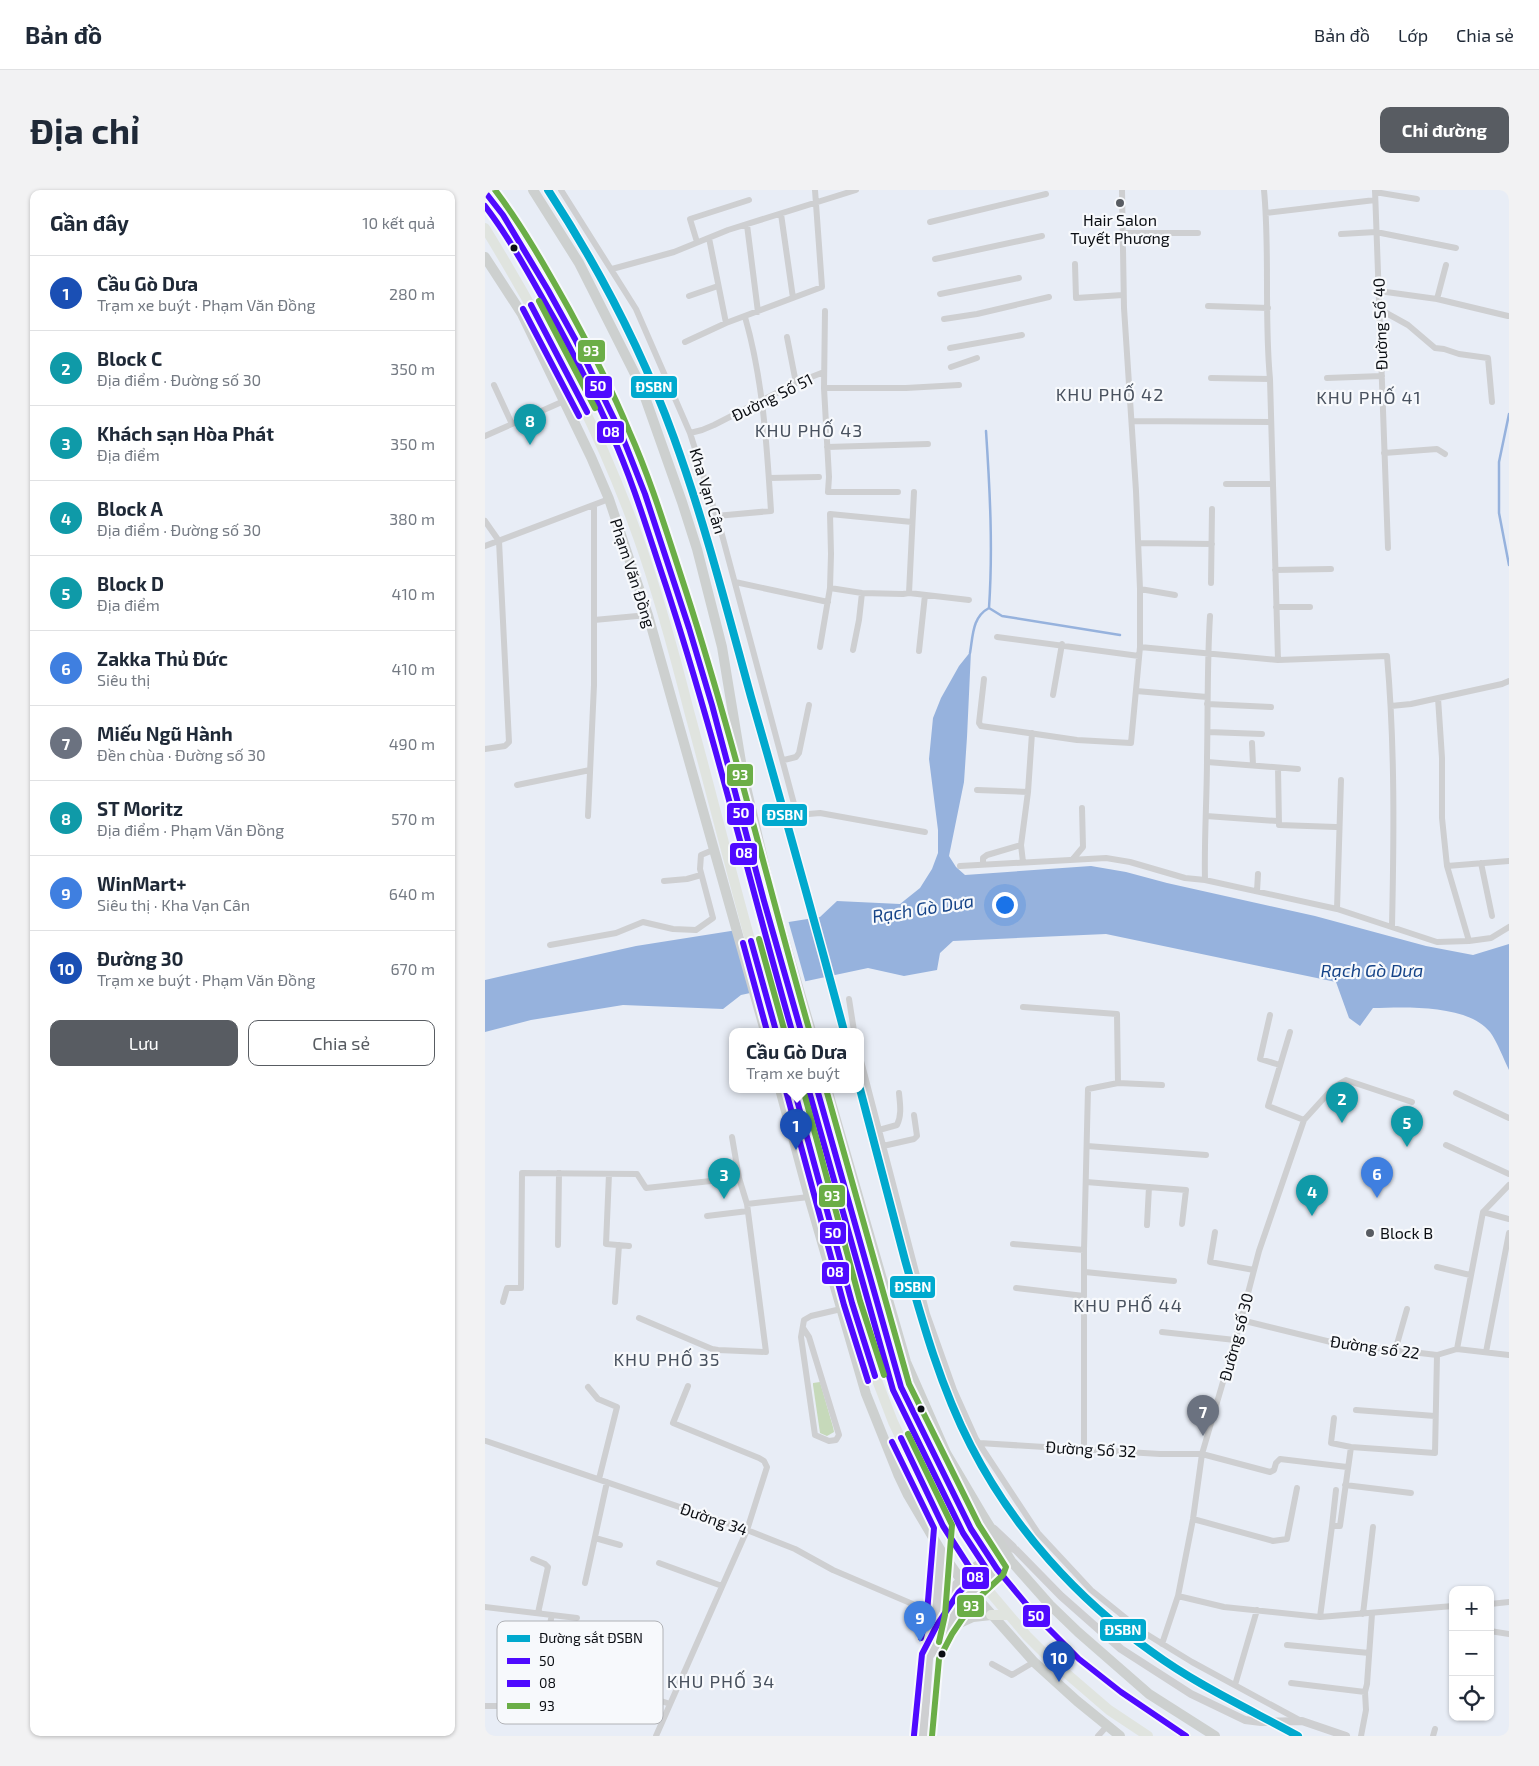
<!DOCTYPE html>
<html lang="vi">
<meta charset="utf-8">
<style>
:root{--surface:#fff;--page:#f2f2f3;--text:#1f2937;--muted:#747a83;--line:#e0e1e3;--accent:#585c62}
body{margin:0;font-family:"Exo 2",sans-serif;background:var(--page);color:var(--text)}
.controls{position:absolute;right:15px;bottom:15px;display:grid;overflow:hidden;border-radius:10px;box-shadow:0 1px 4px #0004}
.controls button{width:45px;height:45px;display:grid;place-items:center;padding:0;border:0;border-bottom:1px solid var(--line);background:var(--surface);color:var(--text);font:25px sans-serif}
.you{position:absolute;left:519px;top:714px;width:18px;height:18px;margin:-12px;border:4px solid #fff;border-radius:50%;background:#1a73e8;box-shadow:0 0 0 8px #1a73e833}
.badge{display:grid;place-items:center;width:32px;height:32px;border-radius:50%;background:var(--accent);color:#fff;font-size:16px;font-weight:700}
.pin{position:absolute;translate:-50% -41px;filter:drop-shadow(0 1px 2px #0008)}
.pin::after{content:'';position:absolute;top:26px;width:18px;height:15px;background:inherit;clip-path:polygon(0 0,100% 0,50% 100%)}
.popup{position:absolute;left:244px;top:838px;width:135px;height:65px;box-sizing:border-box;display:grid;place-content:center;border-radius:10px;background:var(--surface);filter:drop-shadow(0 1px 4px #0005);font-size:16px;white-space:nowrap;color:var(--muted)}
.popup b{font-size:19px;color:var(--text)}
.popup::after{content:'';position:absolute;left:50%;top:100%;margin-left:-10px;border:10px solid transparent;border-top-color:var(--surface)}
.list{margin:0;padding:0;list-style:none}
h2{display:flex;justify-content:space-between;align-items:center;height:65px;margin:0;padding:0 20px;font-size:21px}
h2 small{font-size:16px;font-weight:400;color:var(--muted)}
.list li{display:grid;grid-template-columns:32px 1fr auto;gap:15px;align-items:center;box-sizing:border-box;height:75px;padding:0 20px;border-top:1px solid var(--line)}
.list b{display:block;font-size:19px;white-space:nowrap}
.list p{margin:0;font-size:16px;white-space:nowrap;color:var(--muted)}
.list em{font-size:16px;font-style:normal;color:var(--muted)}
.actions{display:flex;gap:10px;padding:15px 20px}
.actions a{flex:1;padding:11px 0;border:1px solid var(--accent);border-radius:10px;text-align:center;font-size:18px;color:var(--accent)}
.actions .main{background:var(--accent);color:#fff}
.icon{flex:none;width:28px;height:28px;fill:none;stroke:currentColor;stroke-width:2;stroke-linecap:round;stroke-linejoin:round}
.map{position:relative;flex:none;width:1024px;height:1546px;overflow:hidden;border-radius:10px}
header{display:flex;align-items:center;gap:30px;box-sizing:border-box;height:70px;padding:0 25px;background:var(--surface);border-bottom:1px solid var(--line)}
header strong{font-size:24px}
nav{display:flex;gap:28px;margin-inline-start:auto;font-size:18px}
.intro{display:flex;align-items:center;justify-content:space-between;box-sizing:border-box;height:120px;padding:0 30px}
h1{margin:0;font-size:35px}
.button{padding:12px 22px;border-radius:10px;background:var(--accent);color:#fff;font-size:18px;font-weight:700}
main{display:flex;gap:30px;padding:0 30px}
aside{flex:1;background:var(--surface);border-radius:10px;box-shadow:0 1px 4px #0004}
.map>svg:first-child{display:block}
.green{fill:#c6d9ba}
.water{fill:#96b2dd}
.pier{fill:#e8edf6}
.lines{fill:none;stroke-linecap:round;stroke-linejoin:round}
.stream{stroke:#96b2dd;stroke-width:2.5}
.minor{stroke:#cecfd1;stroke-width:6}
.tertiary{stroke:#cecfd1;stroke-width:8}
.secondary{stroke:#cecfd1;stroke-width:9}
.primary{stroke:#cdd0cf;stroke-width:10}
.trunk{stroke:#e0e4df;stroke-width:10}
.bus-1-casing{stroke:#f7f9fc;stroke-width:10}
.bus-2-casing{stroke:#f7f9fc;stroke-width:10}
.bus-3-casing{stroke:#f7f9fc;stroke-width:10}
.bus-1{stroke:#4f0aff;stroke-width:6}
.bus-2{stroke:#4f0aff;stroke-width:6}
.bus-3{stroke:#6bae47;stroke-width:6}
.rail-1-casing{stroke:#f7f9fc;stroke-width:11}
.rail-1{stroke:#00a9ce;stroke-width:8}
.poi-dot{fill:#585c62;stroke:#f7f9fc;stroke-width:2}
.bus-dot{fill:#0b0e13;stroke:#f7f9fc;stroke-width:2}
.labels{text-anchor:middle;stroke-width:4.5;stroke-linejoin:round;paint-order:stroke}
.poi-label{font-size:16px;fill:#0b0e13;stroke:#f7f9fc}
.street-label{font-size:16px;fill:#0b0e13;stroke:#f7f9fc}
.neighbourhood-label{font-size:18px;letter-spacing:1px;fill:#49525f;stroke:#f7f9fc}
.water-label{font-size:18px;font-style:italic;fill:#164488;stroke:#f7f9fc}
.key{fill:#f7f9fc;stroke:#b0b2b6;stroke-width:1}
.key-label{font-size:14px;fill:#0b0e13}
.line-badge{stroke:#f7f9fc;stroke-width:2}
.badge-label{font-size:14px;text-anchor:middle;font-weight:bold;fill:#fff}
</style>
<header>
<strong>Bản đồ</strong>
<nav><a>Bản đồ</a><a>Lớp</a><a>Chia sẻ</a></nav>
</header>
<div class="intro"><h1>Địa chỉ</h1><a class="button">Chỉ đường</a></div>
<main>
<aside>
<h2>Gần đây<small>10 kết quả</small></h2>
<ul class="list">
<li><span class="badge" style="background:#1a4fb4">1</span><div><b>Cầu Gò Dưa</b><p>Trạm xe buýt · Phạm Văn Đồng</p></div><em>280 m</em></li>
<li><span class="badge" style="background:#0f9aa8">2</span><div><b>Block C</b><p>Địa điểm · Đường số 30</p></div><em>350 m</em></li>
<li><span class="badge" style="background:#0f9aa8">3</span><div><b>Khách sạn Hòa Phát</b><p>Địa điểm</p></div><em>350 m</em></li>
<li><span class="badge" style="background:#0f9aa8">4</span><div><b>Block A</b><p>Địa điểm · Đường số 30</p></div><em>380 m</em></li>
<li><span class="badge" style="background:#0f9aa8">5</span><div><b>Block D</b><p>Địa điểm</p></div><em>410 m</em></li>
<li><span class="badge" style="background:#3f7fe0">6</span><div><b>Zakka Thủ Đức</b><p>Siêu thị</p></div><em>410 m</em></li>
<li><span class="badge" style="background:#6b7280">7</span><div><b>Miếu Ngũ Hành</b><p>Đền chùa · Đường số 30</p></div><em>490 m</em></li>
<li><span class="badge" style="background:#0f9aa8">8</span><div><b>ST Moritz</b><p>Địa điểm · Phạm Văn Đồng</p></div><em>570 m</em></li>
<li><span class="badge" style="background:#3f7fe0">9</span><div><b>WinMart+</b><p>Siêu thị · Kha Vạn Cân</p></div><em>640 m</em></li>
<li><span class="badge" style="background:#1a4fb4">10</span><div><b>Đường 30</b><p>Trạm xe buýt · Phạm Văn Đồng</p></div><em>670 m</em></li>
</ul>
<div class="actions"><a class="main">Lưu</a><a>Chia sẻ</a></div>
</aside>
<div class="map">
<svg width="1024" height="1546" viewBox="0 0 1024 1546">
<rect width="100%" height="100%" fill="#e8edf6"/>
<path class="green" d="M335 1192 348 1237 349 1242 342 1246 335 1243 328 1195V1193Z"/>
<path class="water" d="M486 461 482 547 479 592 464 666 471 677 480 685 606 676 641 682 682 693 830 726 941 756 988 765 1024 754V880C1018 868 1013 853 1005 842 982 814 921 817 888 818L875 836 864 828 851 792 621 744 468 751 455 763 452 780 419 786 383 778 256 805 238 819 138 815 46 830 0 842V790L151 756 335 727 352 711 415 714 435 698 447 679 453 663V640L444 569 448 528 456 508 474 476Z"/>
<path class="pier" d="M303 730 321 794 266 806 247 739Z"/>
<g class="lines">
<path class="stream" d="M1024 224 1014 272V323L1024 375
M504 418 517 426 635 445
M485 463C488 446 487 427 504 418 508 359 505 301 501 241"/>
<path class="minor" d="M76 0 151 119 205 243 236 341 312 625 335 623 440 642
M779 0C785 63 779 126 785 189L793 470
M890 0 903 358
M890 2 932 9
M781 23 890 10
M296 24 308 108
M445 32 561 4
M262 35 273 122
M637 43H713
M856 44 891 42 971 58
M224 48 241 133
M212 52 205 29 264 10
M450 69 557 46
M590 74 591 108 638 105
M127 79 189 62 243 40 371 0
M894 101 952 109 1023 126
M455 104 534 88
M204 106 233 96
M952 109 961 75
M723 116 783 118
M894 119 923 135 950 158 959 159 974 164 1003 168 1007 212
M340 121 339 198 344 287 343 302H413
M459 129 492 124 564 107
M302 147 311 193
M200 152 241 133 337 97 330 0
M465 158 537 145
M466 177 492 168
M726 188 785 189
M842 188 897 186
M9 195 27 234
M339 198H421L474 195
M647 231 786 232
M205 243 217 240 229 235 311 193 339 182
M0 246 79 211
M342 257 443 254
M899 263 952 259 960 264
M284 288 334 287
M741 294H787
M231 326 286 321C282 257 278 189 260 127
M0 331 14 351 24 552 20 556 0 559
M654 353 727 354
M0 356 124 309
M790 380 846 379
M250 392 343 412
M726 393 727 319
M345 398 377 403 418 404 424 403 484 410
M655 399 690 405
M424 403 429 302
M791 417H825
M109 430V316
M512 447 654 466
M335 457 345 398 346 364 345 324 427 332
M655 457 793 470 902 466C910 556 909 646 907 736
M368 460 374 430 377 403
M434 461 440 405
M499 489 494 533 496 536 592 550 646 553 655 457V399L651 301 639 118 637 0
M651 501 722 507
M568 505 577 454
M953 508 957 568V628L962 676 984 751
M722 514 786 517
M906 516 926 514 1017 494 1024 491
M723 542 777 544
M767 553 768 575
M299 570 311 567 314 563 324 515
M722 572 813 579
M793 578 794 635 851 637
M32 595 105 580
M492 600 543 602
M103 626 109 495V430L163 425
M721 626 792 631
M588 669 598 657 597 618
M538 672 536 655 543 602 547 543
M996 673 1007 726
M498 674V668L502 665 536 655
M475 676 621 668 645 672 700 688 720 690 852 719 952 752 984 751 1006 748 1024 737
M962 676 1024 671
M720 690C719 649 722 608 722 568 723 520 722 474 725 426
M179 691 202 689 216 685
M772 701 773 684
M852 719 856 590
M65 755 131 743 158 732 188 739 211 740 228 728 215 679 216 665 228 660
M364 809 369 841
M538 817 632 824 633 893 603 899 599 1060V1259
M785 825 775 869 795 875
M805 842 783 916 819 930
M375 867 442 1124 469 1200 491 1249 553 1343 606 1400 658 1442 707 1472 816 1531
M633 893 677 895
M971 903 1024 928
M394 940 412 935C417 925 415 914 414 903
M247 947 254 988
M961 955 1024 984
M398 956 429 949 432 946 429 925
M602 956 721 965
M124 984 121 1054 144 1056
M601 992 701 1000 697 1034
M998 1022 1024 1029
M222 1026 263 1021
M662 1035 664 997
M730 1042 725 1072 769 1080
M528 1054 599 1060
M73 1055 74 983
M952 1077 985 1085
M600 1082 689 1091
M531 1098 599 1106
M18 1112 22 1098H36L37 983 152 984 161 998 254 988 262 1014 324 1007
M130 1112 134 1055
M154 1128 227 1159 233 1160 281 1162 262 1014
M756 1130 850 1153 952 1165 972 1159 1024 1165
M318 1138 324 1147 354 1245 351 1250 344 1251 330 1245 316 1147 319 1130 326 1126 356 1119
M677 1142 750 1150
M972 1159 998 1022 1024 995
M910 1161 922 1119
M1001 1162 1024 1043
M103 1197 113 1209 132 1217 114 1289
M871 1220 950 1226
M849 1228 846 1253 866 1257 950 1263 952 1165
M1 1251 262 1340 310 1359 348 1380 451 1424
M494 1253 675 1264H717L785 1282 789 1280 791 1273 795 1269 862 1277
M860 1295 926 1303
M708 1329 788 1351 802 1349 812 1298
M847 1336 851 1300
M110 1348 135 1355
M48 1369 60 1374 63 1377 53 1423
M174 1373 237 1396
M100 1393 122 1292
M693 1406 739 1417 835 1427 968 1416
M1005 1414 1024 1412
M0 1417 92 1428
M878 1424 888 1337
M835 1427 847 1336H855L866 1257
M1005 1441 1024 1444
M677 1454 693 1406 708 1329 717 1264 756 1130 774 1061 819 930 849 897 861 890 927 912
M802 1455 884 1463
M507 1474 527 1485 549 1472
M114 1490 185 1514
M806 1493 880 1502
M750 1495 772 1420
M0 1516H48L54 1511 66 1429
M171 1546 262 1340 282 1277 279 1271 274 1268 188 1233 203 1196
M613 1546 622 1536
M876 1546 881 1520 880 1502 882 1494 887 1424
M948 1546 950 1539"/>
<path class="tertiary" d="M509 1339 528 1357
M517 1356H524L531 1360 576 1406 636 1459 706 1504 760 1530 776 1532 817 1531 861 1546"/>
<path class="secondary" d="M452 1422 463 1403 486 1380 517 1356
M446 1464C469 1422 484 1396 526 1371
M438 1546 445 1448 451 1424 456 1361"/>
<path class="primary" d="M48 0 94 73 156 196 197 312 212 359 237 457 258 584 287 708 326 841
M0 67 37 124 106 267 124 309 163 425 280 841
M295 899 324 1007 381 1204 413 1284 423 1305 456 1361 476 1390 549 1472 592 1511 635 1546
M342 899 421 1172 461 1263 497 1324 526 1371 565 1415 593 1442 664 1504 730 1546
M459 1440 488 1427 506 1425"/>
<path class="trunk" d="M0 2 18 25 63 100 90 149 136 243 160 304 204 438 227 515 279 711 316 841
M0 38C60 136 114 238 153 347 173 403 189 462 204 521 233 627 259 735 291 841
M309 899 367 1113 390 1185 408 1232 458 1336 486 1380 542 1446 567 1471 624 1520 663 1546
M332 899 416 1197 486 1339 512 1379 551 1426 594 1469 636 1502 701 1546
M506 1425H523"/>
<defs>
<path id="bus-1" d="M0 2 18 25 63 100 90 149 136 243 160 304 204 438 227 515 279 711 316 841
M46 115 102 222
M266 751 291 841
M309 899 367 1113 390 1186
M332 899 416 1197 486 1339 512 1379 551 1426 594 1469 636 1502 701 1546
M416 1248 458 1336 487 1381"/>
<path id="bus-2" d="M0 16C27 51 48 92 70 130 90 167 110 206 127 245 149 294 164 346 181 396 229 543 265 693 307 841
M38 119 94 226
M258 753 282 841
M301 901 359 1115 383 1191
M324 901 408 1200 478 1343 501 1378 474 1402 452 1435 437 1464 429 1545
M407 1252 449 1338 442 1423 436 1448"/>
<path id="bus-3" d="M10 0C38 37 61 78 84 119 105 158 127 199 144 241 165 288 180 337 196 386 245 535 281 688 324 839
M54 111 110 218
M274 749 299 839
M318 899 375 1111 399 1185
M341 899 424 1194 494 1335 521 1377 518 1385 488 1413 467 1444 454 1469 447 1546
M423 1244 467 1335 460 1425 454 1452"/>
</defs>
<use href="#bus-1" class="bus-1-casing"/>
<use href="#bus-2" class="bus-2-casing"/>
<use href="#bus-3" class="bus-3-casing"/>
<use href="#bus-1" class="bus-1"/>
<use href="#bus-2" class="bus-2"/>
<use href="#bus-3" class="bus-3"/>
<defs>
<path id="rail-1" d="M63 0C114 78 157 160 189 248 220 333 242 420 266 507 298 618 329 729 359 841
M375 899C390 956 405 1013 420 1070 438 1134 456 1198 486 1256 528 1338 592 1409 667 1462 712 1495 764 1519 813 1546"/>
</defs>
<use href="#rail-1" class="rail-1-casing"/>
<use href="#rail-1" class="rail-1"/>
</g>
<g class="poi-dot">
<circle cx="635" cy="13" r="5"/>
<circle cx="885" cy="1043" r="5"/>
</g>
<g class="bus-dot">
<circle cx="29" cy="58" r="4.5"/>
<circle cx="436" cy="1219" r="4.5"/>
<circle cx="457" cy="1464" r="4.5"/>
</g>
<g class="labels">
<g class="poi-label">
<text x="635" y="36">Hair Salon<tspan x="635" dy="18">Tuyết Phương</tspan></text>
<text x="895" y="1049" text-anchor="start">Block B</text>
</g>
<g class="street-label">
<text transform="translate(895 134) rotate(-92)" y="6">Đường Số 40</text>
<text transform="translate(287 207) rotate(-26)" y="6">Đường Số 51</text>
<text transform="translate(223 301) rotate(73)" y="6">Kha Vạn Cân</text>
<text transform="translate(148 383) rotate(72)" y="6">Phạm Văn Đồng</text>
<text transform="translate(751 1147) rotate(-75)" y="6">Đường số 30</text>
<text transform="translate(890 1157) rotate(8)" y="6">Đường số 22</text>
<text transform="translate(606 1259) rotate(3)" y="6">Đường Số 32</text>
<text transform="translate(229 1329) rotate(19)" y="6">Đường 34</text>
</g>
<g class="neighbourhood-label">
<text x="625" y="211">KHU PHỐ 42</text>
<text x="884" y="214">KHU PHỐ 41</text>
<text x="324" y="247">KHU PHỐ 43</text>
<text x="643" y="1122">KHU PHỐ 44</text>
<text x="182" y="1176">KHU PHỐ 35</text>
<text x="236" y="1498">KHU PHỐ 34</text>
</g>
<g class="water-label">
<text transform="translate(438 719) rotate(-9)" y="6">Rạch Gò Dưa</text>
<text x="887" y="787">Rạch Gò Dưa</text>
</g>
</g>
<rect x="12" y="1431" width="166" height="103" rx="8" class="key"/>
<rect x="22" y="1445" width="23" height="7" fill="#00a9ce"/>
<rect x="22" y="1468" width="23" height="6" fill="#4f0aff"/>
<rect x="22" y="1490" width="23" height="7" fill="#4f0aff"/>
<rect x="22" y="1513" width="23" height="6" fill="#6bae47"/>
<g class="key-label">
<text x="54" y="1453">Đường sắt ĐSBN</text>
<text x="54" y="1476">50</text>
<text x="54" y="1498">08</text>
<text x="54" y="1521">93</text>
</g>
<g class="line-badge">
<rect x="92" y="149" width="29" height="24" rx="5" fill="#6bae47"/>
<rect x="99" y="185" width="29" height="24" rx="5" fill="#4f0aff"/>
<rect x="145" y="185" width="48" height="24" rx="5" fill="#00a9ce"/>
<rect x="111" y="230" width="29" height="24" rx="5" fill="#4f0aff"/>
<rect x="241" y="573" width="28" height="24" rx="5" fill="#6bae47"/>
<rect x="241" y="612" width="29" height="24" rx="5" fill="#4f0aff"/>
<rect x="276" y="613" width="47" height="24" rx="5" fill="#00a9ce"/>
<rect x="244" y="652" width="29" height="24" rx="5" fill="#4f0aff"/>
<rect x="333" y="994" width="28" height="24" rx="5" fill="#6bae47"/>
<rect x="334" y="1031" width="28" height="24" rx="5" fill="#4f0aff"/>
<rect x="336" y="1071" width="29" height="24" rx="5" fill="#4f0aff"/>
<rect x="404" y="1085" width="47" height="24" rx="5" fill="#00a9ce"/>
<rect x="476" y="1376" width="29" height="24" rx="5" fill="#4f0aff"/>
<rect x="471" y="1404" width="29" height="24" rx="5" fill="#6bae47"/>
<rect x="537" y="1414" width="29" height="24" rx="5" fill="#4f0aff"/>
<rect x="614" y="1428" width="48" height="24" rx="5" fill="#00a9ce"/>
</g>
<g class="badge-label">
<text x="106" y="166">93</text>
<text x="113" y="201">50</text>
<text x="169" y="202">ĐSBN</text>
<text x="126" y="247">08</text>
<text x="255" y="590">93</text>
<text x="256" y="628">50</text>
<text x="300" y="630">ĐSBN</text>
<text x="259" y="668">08</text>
<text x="347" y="1011">93</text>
<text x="348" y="1048">50</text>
<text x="350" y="1087">08</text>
<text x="428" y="1102">ĐSBN</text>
<text x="490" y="1392">08</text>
<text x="486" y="1421">93</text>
<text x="551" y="1431">50</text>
<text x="638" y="1445">ĐSBN</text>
</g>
</svg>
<div class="controls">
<button>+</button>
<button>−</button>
<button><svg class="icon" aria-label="locate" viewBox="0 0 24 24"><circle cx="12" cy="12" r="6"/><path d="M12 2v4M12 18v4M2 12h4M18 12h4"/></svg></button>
</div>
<div class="you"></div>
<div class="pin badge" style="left:311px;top:960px;background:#1a4fb4">1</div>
<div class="popup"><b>Cầu Gò Dưa</b>Trạm xe buýt</div>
<div class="pin badge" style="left:857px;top:933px;background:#0f9aa8">2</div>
<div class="pin badge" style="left:239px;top:1009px;background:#0f9aa8">3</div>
<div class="pin badge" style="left:827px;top:1026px;background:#0f9aa8">4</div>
<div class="pin badge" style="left:922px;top:957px;background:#0f9aa8">5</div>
<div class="pin badge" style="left:892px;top:1008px;background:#3f7fe0">6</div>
<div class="pin badge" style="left:718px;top:1246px;background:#6b7280">7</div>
<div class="pin badge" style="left:45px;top:255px;background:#0f9aa8">8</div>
<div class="pin badge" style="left:435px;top:1452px;background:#3f7fe0">9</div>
<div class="pin badge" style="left:574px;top:1492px;background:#1a4fb4">10</div>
</div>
</main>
